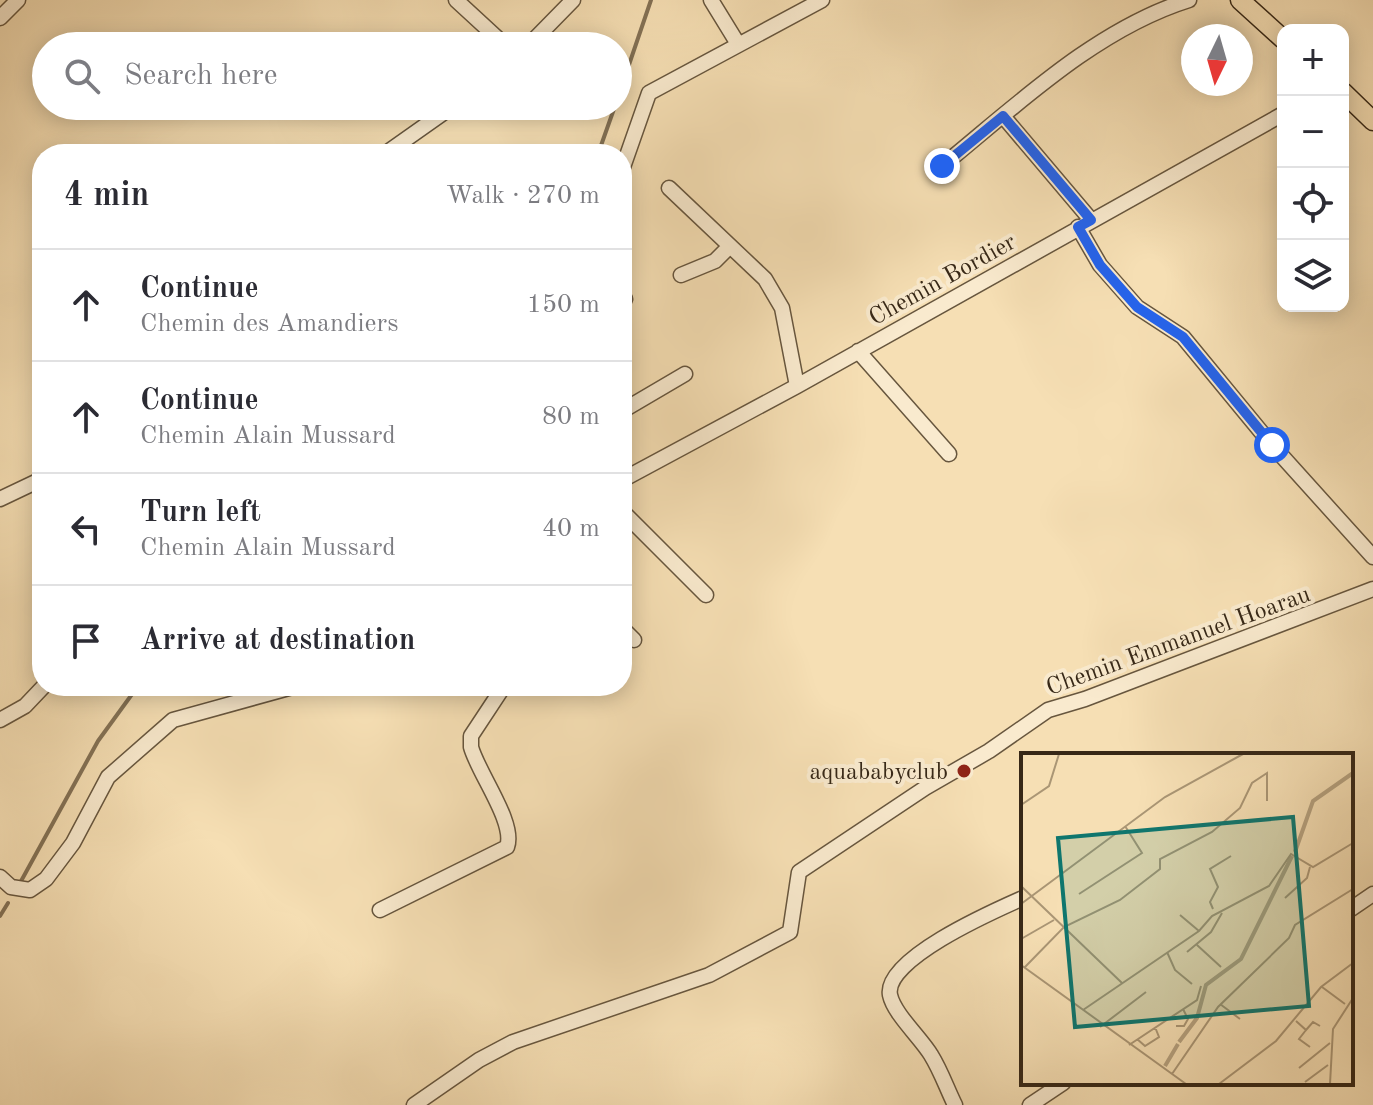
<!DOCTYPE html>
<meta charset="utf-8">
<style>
:root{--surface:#fff;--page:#f2f2f3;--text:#2b2b33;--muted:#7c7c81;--line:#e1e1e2}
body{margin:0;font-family:"Old Standard TT",serif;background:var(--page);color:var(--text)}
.controls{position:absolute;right:24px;top:24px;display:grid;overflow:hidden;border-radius:16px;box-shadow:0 4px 20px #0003}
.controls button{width:72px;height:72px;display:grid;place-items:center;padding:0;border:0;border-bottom:2px solid var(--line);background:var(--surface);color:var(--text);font:40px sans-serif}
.compass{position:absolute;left:1181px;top:24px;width:72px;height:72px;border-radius:50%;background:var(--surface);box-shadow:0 4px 20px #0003;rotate:185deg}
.stop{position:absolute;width:24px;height:24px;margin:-18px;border:6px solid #2563eb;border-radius:50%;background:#fff}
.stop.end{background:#2563eb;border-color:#fff;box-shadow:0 2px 8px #0008}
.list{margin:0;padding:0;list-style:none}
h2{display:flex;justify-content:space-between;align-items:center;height:104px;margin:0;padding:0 32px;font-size:34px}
h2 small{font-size:26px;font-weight:400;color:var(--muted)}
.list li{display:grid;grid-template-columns:52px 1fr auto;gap:24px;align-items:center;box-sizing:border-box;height:112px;padding:0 32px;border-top:2px solid var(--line)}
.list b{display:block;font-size:30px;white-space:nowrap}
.list p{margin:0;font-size:26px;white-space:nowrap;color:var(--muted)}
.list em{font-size:26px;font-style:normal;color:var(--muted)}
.icon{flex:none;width:44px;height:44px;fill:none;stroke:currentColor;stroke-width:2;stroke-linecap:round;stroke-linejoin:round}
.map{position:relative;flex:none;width:1373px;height:1105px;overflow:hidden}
.search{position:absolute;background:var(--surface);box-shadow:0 4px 20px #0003;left:32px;top:32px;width:600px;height:88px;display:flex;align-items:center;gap:20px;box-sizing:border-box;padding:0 28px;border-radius:44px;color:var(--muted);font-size:30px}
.panel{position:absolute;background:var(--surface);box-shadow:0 4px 20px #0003;left:32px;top:144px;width:600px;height:552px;border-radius:32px}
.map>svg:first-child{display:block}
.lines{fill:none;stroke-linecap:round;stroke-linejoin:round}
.stream{stroke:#837155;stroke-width:4}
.minor-casing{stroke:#67563e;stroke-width:17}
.major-casing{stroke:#372817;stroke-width:21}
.minor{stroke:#f9eace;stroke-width:14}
.major{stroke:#f6dfb4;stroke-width:18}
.route{stroke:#2563eb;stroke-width:10}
.poi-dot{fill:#8f2418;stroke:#f9eace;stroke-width:3}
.labels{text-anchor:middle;stroke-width:8;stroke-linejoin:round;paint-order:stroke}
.street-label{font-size:24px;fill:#372817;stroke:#f9eace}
.poi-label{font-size:24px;fill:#372817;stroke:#f9eace;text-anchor:end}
.inset-river{fill:none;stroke:#b5a17f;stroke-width:4}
.inset-road{fill:none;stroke:#aa9675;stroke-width:2}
.view{fill:#0f766e;fill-opacity:0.15;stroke:#0f766e;stroke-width:4}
.inset-edge{fill:none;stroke:#372817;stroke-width:4}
</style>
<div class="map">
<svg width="1373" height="1105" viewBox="0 0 1373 1105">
<rect width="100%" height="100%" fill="#f6dfb4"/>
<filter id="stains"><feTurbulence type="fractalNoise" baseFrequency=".0025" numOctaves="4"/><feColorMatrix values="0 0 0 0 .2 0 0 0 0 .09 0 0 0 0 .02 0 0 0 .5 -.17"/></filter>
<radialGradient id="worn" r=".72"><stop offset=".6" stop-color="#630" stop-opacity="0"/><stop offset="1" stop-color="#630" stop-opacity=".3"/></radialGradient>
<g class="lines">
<path class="stream" d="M618 97 651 0
M598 154 615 106
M20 883 98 741 138 686
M0 916 8 903"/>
<defs>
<path id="minor" d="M456 0 506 46
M711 0 738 44
M0 18 18 0
M528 46 573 0
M1003 116 1091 220
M385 154 453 106
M942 166C1017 105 1096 29 1189 0
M622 170 649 93 822 0
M669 188 765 279 782 308 797 386
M1078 227 1100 265 1137 307 1183 337 1272 445 1373 557
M681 275 715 261 730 246
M622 301 625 299
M858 351 949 454
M622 411 685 374
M622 480 797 386 1283 114
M0 499 42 479
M622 511 706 595
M622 628 634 640
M0 720 25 706 44 686
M0 877 11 887 30 890 46 879 73 843 108 777 173 720 296 686
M1351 909 1373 894
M380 910 507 847C516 823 478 773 471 747V736L504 686
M414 1105 479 1060 513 1042 709 975 790 932 799 872 925 788 989 751 1048 710 1085 699 1373 589
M955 1105C947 1089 941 1071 931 1055 921 1038 894 1014 890 995 883 959 996 910 1023 898
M1030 1105 1063 1083"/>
<path id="major" d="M1240 0 1283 39
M1343 92 1373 121"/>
</defs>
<use href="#minor" class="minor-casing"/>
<use href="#major" class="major-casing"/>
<use href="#minor" class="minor"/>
<use href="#major" class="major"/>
</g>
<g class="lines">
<path class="route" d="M942 166 1003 116 1091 220 1078 227 1100 265 1137 307 1183 337 1272 445"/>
</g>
<circle class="poi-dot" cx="964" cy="771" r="8"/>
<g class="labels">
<g class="street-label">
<text transform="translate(942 279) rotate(-29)" y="8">Chemin Bordier</text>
<text transform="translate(1178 640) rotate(-20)" y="8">Chemin Emmanuel Hoarau</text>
</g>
<g class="poi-label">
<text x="948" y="779">aquababyclub</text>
</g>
</g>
<g transform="translate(1021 753)">
<rect width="332" height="332" fill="#f6dfb4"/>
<path class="inset-river" d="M274 99 292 48 332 20M158 289 176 265 185 232 220 206 271 103M144 313 157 291"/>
<path class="inset-road" d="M0 52 28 33 38 1M0 133 101 230M58 141 121 100 104 73M264 145 286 125 289 114M0 151 144 44 222 1M192 156 189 149 197 134 189 116 210 103M159 162 178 178M0 186 33 167M176 192 200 214M146 199 154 217 171 231M166 199 190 179 201 160M0 212 165 331M3 215 43 174 99 147 139 116V106L191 79 219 55 231 30 246 20V48M301 234 324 251M199 251 219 266M62 257 178 178 191 163 248 133 270 101 292 114 332 90M275 268 285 277 292 269 299 273M155 273H163L167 266 162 256M79 274 125 239M285 277 278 286 289 294M116 286 124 293 138 284 134 274M108 292 176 247 180 233M278 315 309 290M151 321 197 254 268 185 274 172 332 136M284 329 307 312M198 331 255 288 300 234 332 210M309 331 312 276 332 245"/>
<path class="view" d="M272 64 288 253 54 274 37 85Z"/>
<rect width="332" height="332" class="inset-edge"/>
</g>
<rect width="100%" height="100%" filter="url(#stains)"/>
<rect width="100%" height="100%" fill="url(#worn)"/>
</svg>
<div class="controls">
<button>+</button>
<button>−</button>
<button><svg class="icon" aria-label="locate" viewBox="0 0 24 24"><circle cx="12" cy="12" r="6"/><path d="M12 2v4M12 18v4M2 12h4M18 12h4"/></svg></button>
<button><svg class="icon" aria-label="layers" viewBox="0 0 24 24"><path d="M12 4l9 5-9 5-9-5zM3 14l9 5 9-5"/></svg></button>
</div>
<svg class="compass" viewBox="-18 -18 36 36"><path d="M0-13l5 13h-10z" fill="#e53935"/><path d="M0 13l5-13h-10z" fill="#7c7c81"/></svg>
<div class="stop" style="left:1272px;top:445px"></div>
<div class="stop end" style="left:942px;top:166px"></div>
<div class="search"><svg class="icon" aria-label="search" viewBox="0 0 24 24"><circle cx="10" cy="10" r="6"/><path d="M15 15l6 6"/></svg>Search here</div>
<section class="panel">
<h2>4 min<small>Walk · 270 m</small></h2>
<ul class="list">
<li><svg class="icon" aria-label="ahead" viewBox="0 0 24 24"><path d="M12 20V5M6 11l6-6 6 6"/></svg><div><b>Continue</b><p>Chemin des Amandiers</p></div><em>150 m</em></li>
<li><svg class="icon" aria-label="ahead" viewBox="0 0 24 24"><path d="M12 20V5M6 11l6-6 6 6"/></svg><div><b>Continue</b><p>Chemin Alain Mussard</p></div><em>80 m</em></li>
<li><svg class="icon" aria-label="left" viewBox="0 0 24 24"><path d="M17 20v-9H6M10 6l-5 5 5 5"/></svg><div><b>Turn left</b><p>Chemin Alain Mussard</p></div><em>40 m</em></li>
<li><svg class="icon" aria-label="arrive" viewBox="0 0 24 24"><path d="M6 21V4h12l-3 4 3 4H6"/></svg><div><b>Arrive at destination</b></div></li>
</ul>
</section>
</div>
